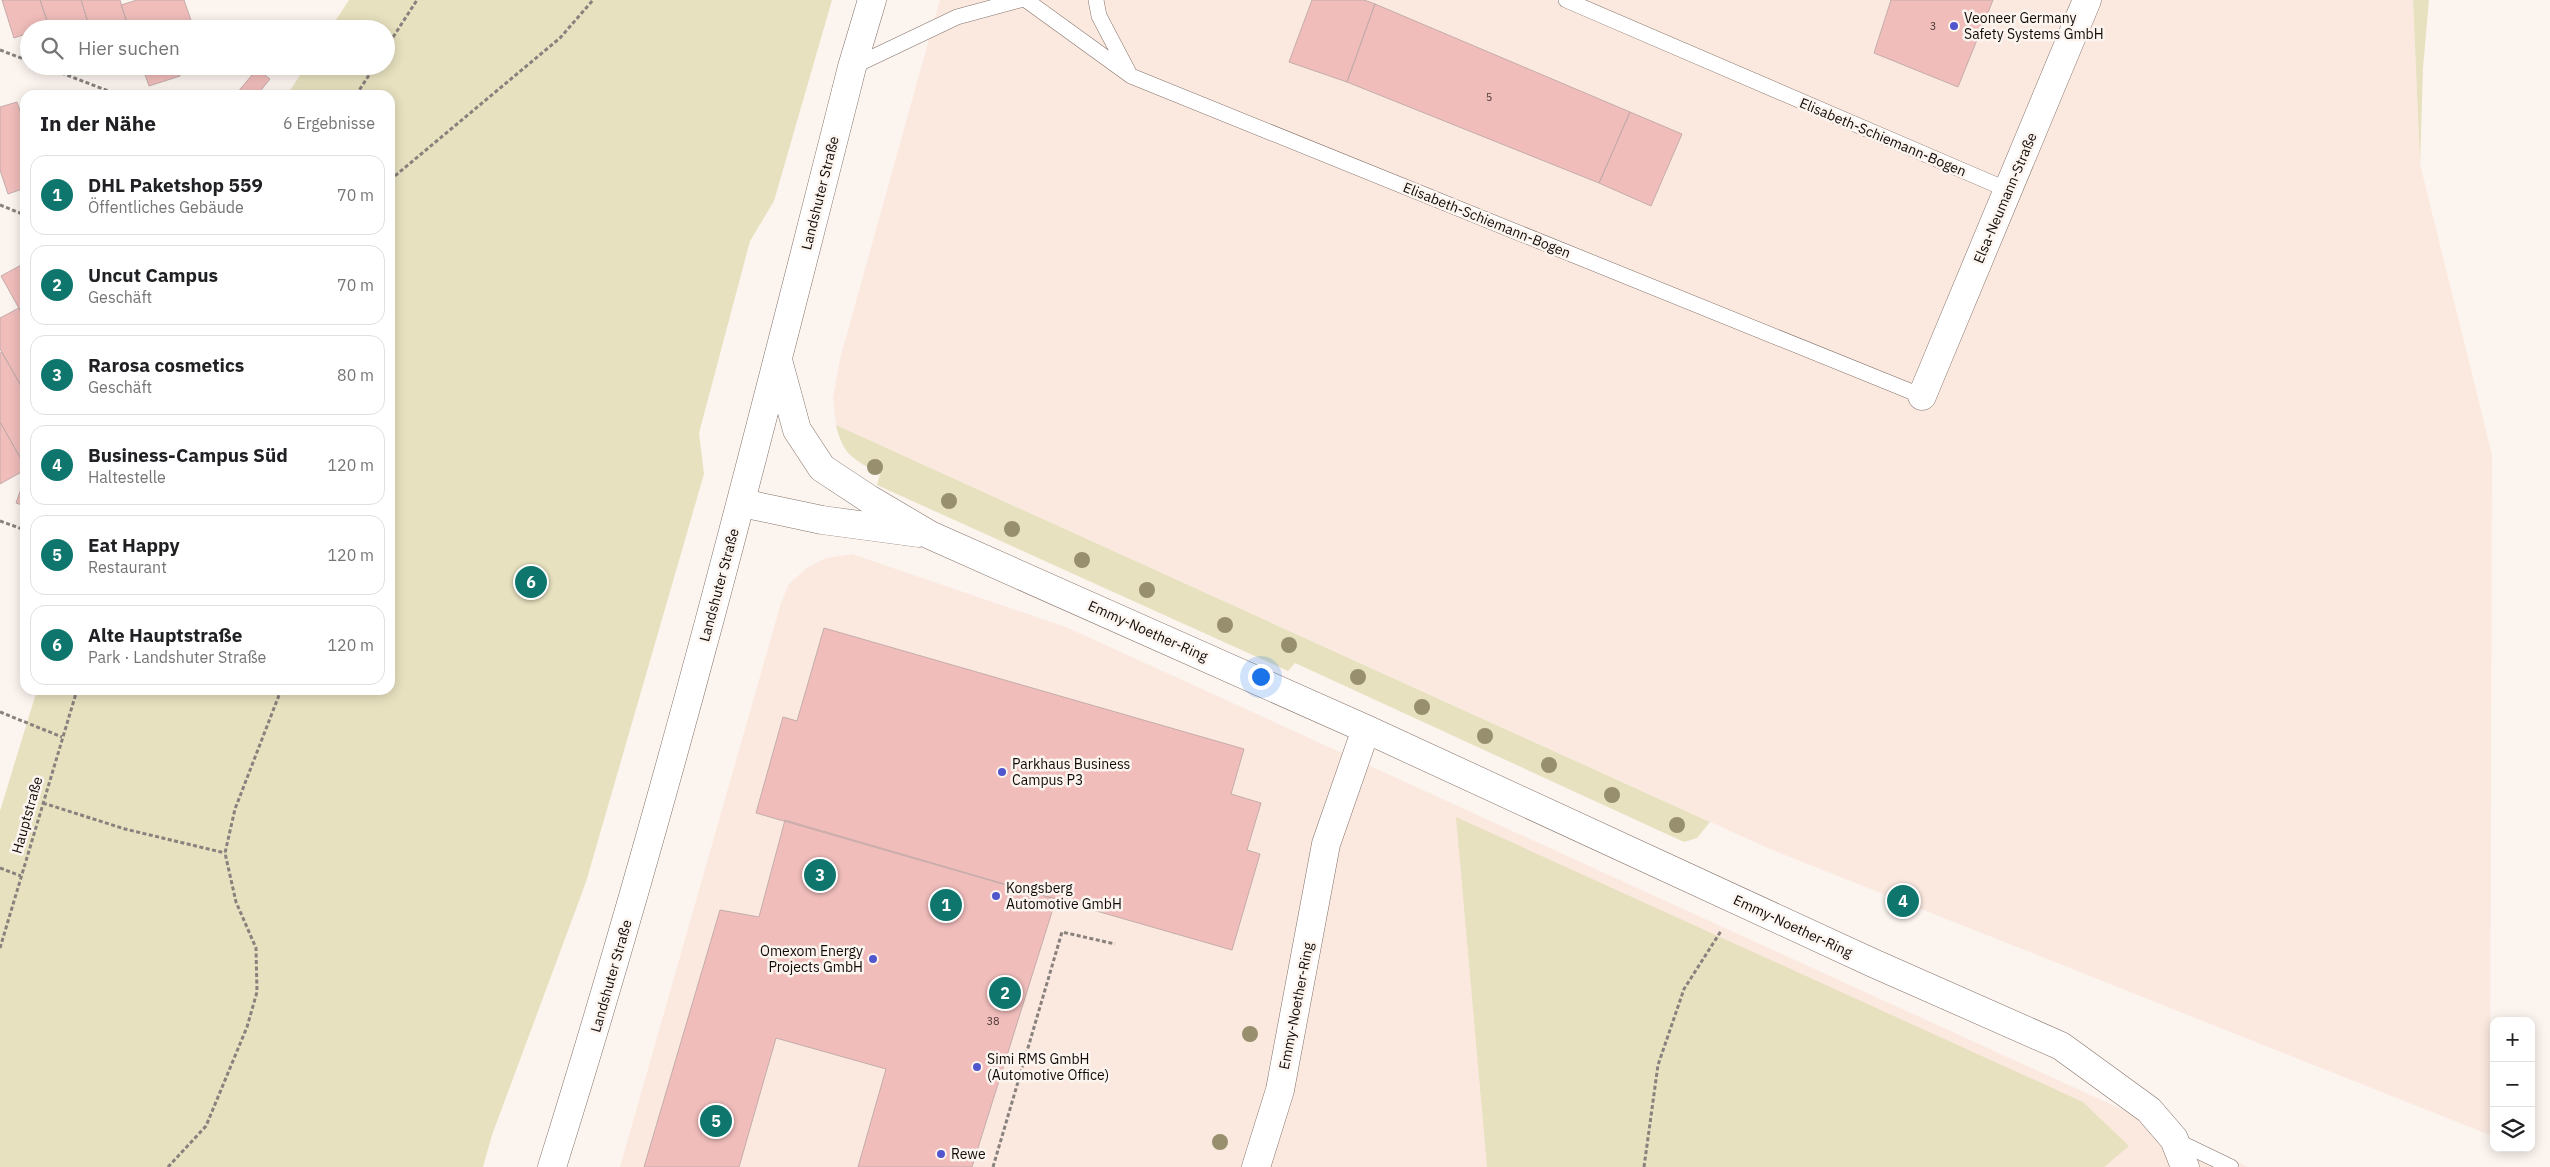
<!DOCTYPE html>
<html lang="de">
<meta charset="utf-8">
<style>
:root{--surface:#fff;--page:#f2f2f2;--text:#202124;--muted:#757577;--line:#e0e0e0;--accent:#0f766e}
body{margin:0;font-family:"IBM Plex Sans",sans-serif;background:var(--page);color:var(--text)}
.controls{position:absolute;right:15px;bottom:15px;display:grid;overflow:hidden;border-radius:10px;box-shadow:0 2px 12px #0003}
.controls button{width:45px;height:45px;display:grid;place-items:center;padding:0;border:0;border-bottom:1px solid var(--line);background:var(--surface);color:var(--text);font:25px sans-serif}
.you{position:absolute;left:1260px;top:676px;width:18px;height:18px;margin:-12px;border:4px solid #fff;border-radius:50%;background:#1a73e8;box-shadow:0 0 0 8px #1a73e833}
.badge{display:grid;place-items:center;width:32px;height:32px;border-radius:50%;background:var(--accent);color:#fff;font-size:16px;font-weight:700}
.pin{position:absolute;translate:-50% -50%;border:2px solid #fff;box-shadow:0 1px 5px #0006}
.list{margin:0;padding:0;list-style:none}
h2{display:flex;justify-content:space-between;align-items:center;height:65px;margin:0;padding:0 20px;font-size:21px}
h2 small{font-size:16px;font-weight:400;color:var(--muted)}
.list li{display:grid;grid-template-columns:32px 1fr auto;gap:15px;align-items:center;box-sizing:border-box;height:80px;margin:0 10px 10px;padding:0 10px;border:1px solid var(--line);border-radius:15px}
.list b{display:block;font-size:19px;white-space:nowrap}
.list p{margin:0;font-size:16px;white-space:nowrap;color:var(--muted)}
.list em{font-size:16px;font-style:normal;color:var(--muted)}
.icon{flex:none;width:28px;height:28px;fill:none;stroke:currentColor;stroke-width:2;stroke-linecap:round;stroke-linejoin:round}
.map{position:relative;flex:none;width:2550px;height:1167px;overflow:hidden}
.search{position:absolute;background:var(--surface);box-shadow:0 2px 12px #0003;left:20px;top:20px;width:375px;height:55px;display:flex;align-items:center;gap:12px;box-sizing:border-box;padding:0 18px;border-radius:28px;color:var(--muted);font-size:19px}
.panel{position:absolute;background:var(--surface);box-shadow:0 2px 12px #0003;left:20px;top:90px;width:375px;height:605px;border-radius:15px}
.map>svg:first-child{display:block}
.built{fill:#fbe9e0}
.green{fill:#e7e1bf}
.building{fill:#f0bdbb;stroke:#c4acab}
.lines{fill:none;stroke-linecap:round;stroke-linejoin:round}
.lane-casing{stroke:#837067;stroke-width:16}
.street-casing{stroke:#837067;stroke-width:29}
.secondary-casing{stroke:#837067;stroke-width:29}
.path{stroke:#88817d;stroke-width:3;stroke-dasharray:4 2.5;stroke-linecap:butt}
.lane{stroke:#fff;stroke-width:15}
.street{stroke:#fff;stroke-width:28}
.secondary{stroke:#fff;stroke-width:28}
.tree{fill:#988f6e}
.poi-dot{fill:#5156cc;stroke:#fcf4ef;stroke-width:2}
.labels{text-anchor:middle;stroke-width:5;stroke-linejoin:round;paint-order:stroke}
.number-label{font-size:11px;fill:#493835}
.poi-label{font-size:14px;fill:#110b08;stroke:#fcf4ef;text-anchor:start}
.street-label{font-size:14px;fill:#110b08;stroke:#fcf4ef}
</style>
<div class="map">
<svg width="2550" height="1167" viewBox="0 0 2550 1167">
<rect width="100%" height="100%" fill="#fcf4ef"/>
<path class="built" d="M940 0H2413L2420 164 2492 455 2490 1135 1770 849 836 425 833 398 840 359Z
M852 554 1066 627 2248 1167H620L781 603 789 584 807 568 826 558Z"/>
<path class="green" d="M349 0H832L774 201 750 241 699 433 704 474 586 882 492 1135 483 1167H0V811L37 690H390V95H287L306 66H386V29H330Z
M2413 0H2429L2423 68 2420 164Z
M836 425 1710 822 1697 838 1684 842 1295 663 1288 671 877 485 880 474C854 459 843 456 836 425Z
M1456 817 2083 1102 2129 1146 2104 1167H1487Z"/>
<path class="building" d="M2 0H40L49 27 29 29V33L14 38Z
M40 0H81L90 29H50Z
M81 0H120L129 29H90Z
M137 0H184L194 29H129L121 5Z
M1312 0H1364L1375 4 1347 82 1289 62Z
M1891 0H1993L1958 87 1874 53Z
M1375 4 1630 112 1599 183 1347 82Z
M102 66H127L104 73Z
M142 66H177L180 76 149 86Z
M257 69 270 79 257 95H240L237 93Z
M17 102 25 125V188L8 194 0 170V107Z
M1630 112 1682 134 1651 206 1599 183Z
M25 263V319L1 276Z
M19 308 25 319V393L0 349V318Z
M2 352 25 393V434L21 437 25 444V466L0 422V353Z
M0 422 25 466V470L0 484Z
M22 486 25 487V506L16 503Z
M824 628 1244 749 1231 794 1261 803 1247 850 1260 854 1232 950 756 813 783 717 797 721Z
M785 820 1056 899 972 1167H858L886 1069 776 1038 739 1167H644L720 910 759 917Z"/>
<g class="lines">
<defs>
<path id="lane" d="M1026 0 1131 76 1922 396
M1096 0 1099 16 1129 73
M1566 0 2008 190
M852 67 957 17 1020 0
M2175 1140 2231 1167"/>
<path id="street" d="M778 360 797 430 822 468 869 499 930 535 1366 729 1873 963 2061 1046 2149 1110 2174 1139 2185 1167
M1922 396 2087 0
M742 503 822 520 919 533
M1256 1167 1280 1090 1326 844 1366 729"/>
<path id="secondary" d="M552 1167C666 804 759 435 852 67L872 0"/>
</defs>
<use href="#lane" class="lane-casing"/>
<use href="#street" class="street-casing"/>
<use href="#secondary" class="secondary-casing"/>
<path class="path" d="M386 48 417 0
M0 50 29 61
M43 66 119 95
M356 95 375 66
M390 180 560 38 593 0
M0 205 25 215
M0 521 25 530
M0 712 62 737
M43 803 125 829 225 853
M0 868 21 876
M0 948 77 690
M168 1167 206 1126 247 1027 257 992 256 948 236 902 225 853 235 809 281 690
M993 1167 1062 932 1115 944
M1644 1167 1658 1065 1684 989 1721 931"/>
<use href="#lane" class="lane"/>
<use href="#street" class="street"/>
<use href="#secondary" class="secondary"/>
</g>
<g class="tree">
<circle cx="875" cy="467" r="8"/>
<circle cx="949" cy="501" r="8"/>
<circle cx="1012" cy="529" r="8"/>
<circle cx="1082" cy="560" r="8"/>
<circle cx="1147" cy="590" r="8"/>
<circle cx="1225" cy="625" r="8"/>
<circle cx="1289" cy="645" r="8"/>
<circle cx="1358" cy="677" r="8"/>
<circle cx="1422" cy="707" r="8"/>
<circle cx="1485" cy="736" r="8"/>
<circle cx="1549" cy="765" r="8"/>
<circle cx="1612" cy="795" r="8"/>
<circle cx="1677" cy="825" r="8"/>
<circle cx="1250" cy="1034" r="8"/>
<circle cx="1220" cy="1142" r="8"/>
</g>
<g class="poi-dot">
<circle cx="1954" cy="26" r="5"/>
<circle cx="1002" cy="772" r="5"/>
<circle cx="996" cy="896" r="5"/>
<circle cx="873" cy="959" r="5"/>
<circle cx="977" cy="1067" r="5"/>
<circle cx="941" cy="1154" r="5"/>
</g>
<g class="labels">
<g class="number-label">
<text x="1933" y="30">3</text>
<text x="1489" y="101">5</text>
<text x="993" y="1025">38</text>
</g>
<g class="poi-label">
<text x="1964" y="23">Veoneer Germany<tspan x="1964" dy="16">Safety Systems GmbH</tspan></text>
<text x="1012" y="769">Parkhaus Business<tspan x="1012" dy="16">Campus P3</tspan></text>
<text x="1006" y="893">Kongsberg<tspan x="1006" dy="16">Automotive GmbH</tspan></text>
<text x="863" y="956" text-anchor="end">Omexom Energy<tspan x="863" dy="16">Projects GmbH</tspan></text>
<text x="987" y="1064">Simi RMS GmbH<tspan x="987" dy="16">(Automotive Office)</tspan></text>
<text x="951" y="1159">Rewe</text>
</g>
<g class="street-label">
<text transform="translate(1883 137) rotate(23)" y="5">Elisabeth-Schiemann-Bogen</text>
<text transform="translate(820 193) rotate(-76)" y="5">Landshuter Straße</text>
<text transform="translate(2005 198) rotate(-67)" y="5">Elsa-Neumann-Straße</text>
<text transform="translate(1487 220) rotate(22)" y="5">Elisabeth-Schiemann-Bogen</text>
<text transform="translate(719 585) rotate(-75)" y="5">Landshuter Straße</text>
<text transform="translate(1148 631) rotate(24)" y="5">Emmy-Noether-Ring</text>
<text transform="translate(27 815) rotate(-74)" y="5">Hauptstraße</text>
<text transform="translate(1793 926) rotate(25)" y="5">Emmy-Noether-Ring</text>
<text transform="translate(611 976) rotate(-74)" y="5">Landshuter Straße</text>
<text transform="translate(1296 1006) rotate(-79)" y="5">Emmy-Noether-Ring</text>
</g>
</g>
</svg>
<div class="controls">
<button>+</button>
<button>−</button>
<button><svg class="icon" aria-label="layers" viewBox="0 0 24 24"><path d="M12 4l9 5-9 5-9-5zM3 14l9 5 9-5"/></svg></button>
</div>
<div class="you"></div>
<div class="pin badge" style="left:946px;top:905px">1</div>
<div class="pin badge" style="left:1005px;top:993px">2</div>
<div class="pin badge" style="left:820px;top:875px">3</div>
<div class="pin badge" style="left:1903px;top:901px">4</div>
<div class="pin badge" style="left:716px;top:1121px">5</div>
<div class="pin badge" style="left:531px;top:582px">6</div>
<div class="search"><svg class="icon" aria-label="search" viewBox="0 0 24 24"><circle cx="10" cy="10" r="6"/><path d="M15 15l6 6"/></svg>Hier suchen</div>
<section class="panel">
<h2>In der Nähe<small>6 Ergebnisse</small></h2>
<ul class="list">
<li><span class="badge">1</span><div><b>DHL Paketshop 559</b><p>Öffentliches Gebäude</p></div><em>70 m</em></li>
<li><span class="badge">2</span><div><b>Uncut Campus</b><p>Geschäft</p></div><em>70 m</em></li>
<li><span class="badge">3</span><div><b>Rarosa cosmetics</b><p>Geschäft</p></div><em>80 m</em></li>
<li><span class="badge">4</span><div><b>Business-Campus Süd</b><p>Haltestelle</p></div><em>120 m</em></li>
<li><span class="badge">5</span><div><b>Eat Happy</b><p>Restaurant</p></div><em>120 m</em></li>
<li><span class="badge">6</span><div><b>Alte Hauptstraße</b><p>Park · Landshuter Straße</p></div><em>120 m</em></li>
</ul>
</section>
</div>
